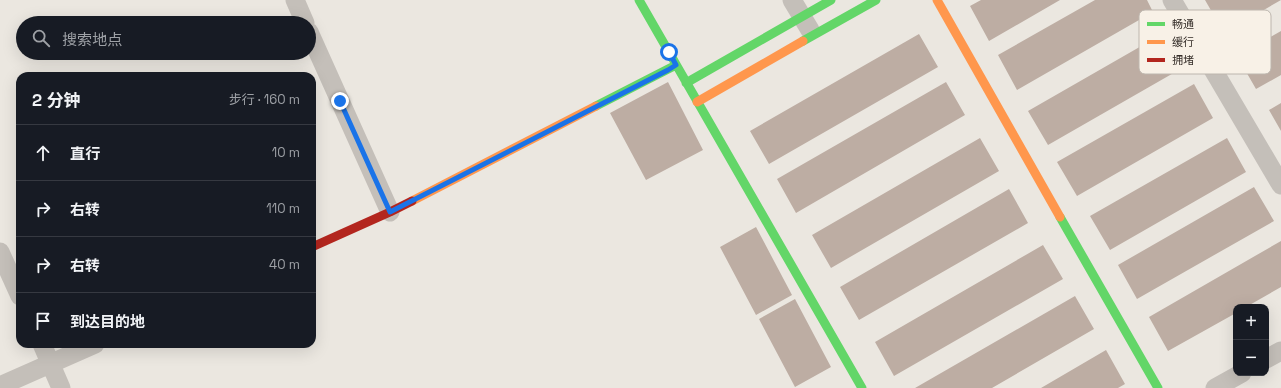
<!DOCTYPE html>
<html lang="zh">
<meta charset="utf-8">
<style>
:root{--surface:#171b24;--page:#20242c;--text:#f1f3f6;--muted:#9ea1a6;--line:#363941}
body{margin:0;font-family:"Space Grotesk","Noto Sans SC",sans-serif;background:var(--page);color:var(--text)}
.controls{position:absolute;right:12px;bottom:12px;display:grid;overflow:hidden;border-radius:8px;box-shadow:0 4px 16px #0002}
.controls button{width:36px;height:36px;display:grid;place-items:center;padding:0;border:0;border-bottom:1px solid var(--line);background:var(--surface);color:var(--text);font:20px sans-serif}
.stop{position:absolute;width:12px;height:12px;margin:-9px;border:3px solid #1a73e8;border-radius:50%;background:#fff}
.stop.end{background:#1a73e8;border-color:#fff;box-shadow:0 1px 4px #0008}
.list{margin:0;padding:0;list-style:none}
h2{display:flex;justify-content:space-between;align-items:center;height:52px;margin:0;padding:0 16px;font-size:17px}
h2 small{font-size:13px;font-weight:400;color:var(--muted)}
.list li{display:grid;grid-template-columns:26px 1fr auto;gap:12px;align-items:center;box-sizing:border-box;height:56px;padding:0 16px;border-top:1px solid var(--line)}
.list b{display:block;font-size:15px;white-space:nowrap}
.list em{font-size:13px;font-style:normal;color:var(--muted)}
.icon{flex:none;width:22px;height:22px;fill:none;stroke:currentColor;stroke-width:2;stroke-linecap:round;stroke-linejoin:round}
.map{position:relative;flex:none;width:1281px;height:388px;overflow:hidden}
.search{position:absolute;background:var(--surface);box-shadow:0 4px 16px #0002;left:16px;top:16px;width:300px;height:44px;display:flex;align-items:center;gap:10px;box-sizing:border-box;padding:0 14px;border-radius:22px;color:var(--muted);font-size:15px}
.panel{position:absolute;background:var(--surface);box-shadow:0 4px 16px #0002;left:16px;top:72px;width:300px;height:276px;border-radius:12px}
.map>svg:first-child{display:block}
.building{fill:#bdada3}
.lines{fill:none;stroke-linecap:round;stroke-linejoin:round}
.street{stroke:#c4bfb9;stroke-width:19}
.fast{stroke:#63d668;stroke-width:9}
.slow{stroke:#ff974d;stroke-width:9}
.jam{stroke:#b3261e;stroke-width:9}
.route{stroke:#1a73e8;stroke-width:5}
.key{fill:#f8f1e7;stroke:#bdb6ae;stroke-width:1}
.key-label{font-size:11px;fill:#342d28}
</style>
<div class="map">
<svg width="1281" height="388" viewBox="0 0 1281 388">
<rect width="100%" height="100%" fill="#ebe7e0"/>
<path class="building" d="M981 0H1060L989 41 970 6Z
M1095 0H1147L1153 12 1017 90 998 55Z
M1205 0H1281L1224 33Z
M1281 31V75L1256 89 1237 56Z
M1164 33 1184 67 1048 145 1028 111Z
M919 34 938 67 769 164 750 131Z
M668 82 703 150 646 180 610 113Z
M946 82 965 115 796 213 777 179Z
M1194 84 1213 118 1077 196 1057 162Z
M1281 103V131L1269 110Z
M980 138 999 171 831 268 812 235Z
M1227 138 1246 172 1110 250 1090 216Z
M1254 187 1274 221 1137 299 1118 265Z
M1009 189 1028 223 859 320 840 287Z
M756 227 792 295 756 315 720 247Z
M1281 241V287L1246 307H1236V313L1168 351 1149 317Z
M1043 245 1063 279 894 376 875 342Z
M1075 296 1094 329 992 388H915Z
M795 299 831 367 795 387 759 319Z
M1106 350 1125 384 1118 388H1041Z"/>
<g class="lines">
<path class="street" d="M295 0 305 23
M792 0 810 30
M1172 0 1281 185
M309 32 390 212
M0 252 20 296
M42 344 61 388
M1266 359 1281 351
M0 386 95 344
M1215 388 1242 373"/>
<path class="fast" d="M639 0 862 388
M803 41 876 0
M686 83 831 0
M596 106 676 65
M1060 217 1158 388"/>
<path class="slow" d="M937 0 1060 217
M697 102 803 41
M412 201 596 106"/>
<path class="jam" d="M312 247 390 212 412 201"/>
</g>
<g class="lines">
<path class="route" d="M340 101 390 212 668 70 676 65 669 52"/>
</g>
<rect x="1139" y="10" width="132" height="64" rx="6" class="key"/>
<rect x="1147" y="22" width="18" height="4" fill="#63d668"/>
<rect x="1147" y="40" width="18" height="4" fill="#ff974d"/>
<rect x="1147" y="58" width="18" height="4" fill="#b3261e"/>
<g class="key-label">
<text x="1172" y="28">畅通</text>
<text x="1172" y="46">缓行</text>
<text x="1172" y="64">拥堵</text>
</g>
</svg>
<div class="controls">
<button>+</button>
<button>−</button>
</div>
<div class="stop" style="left:669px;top:52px"></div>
<div class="stop end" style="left:340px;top:101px"></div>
<div class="search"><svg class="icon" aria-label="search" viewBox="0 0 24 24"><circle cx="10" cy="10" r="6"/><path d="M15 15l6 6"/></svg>搜索地点</div>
<section class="panel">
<h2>2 分钟<small>步行 · 160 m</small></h2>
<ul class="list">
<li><svg class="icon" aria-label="ahead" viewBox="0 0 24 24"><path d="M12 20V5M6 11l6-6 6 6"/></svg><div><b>直行</b></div><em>10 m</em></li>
<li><svg class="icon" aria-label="right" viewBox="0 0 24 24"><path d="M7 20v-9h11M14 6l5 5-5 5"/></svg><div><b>右转</b></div><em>110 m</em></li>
<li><svg class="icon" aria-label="right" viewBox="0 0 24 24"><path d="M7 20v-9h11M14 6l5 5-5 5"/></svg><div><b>右转</b></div><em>40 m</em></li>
<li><svg class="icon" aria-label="arrive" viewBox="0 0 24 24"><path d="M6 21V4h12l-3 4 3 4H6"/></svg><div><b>到达目的地</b></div></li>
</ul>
</section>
</div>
